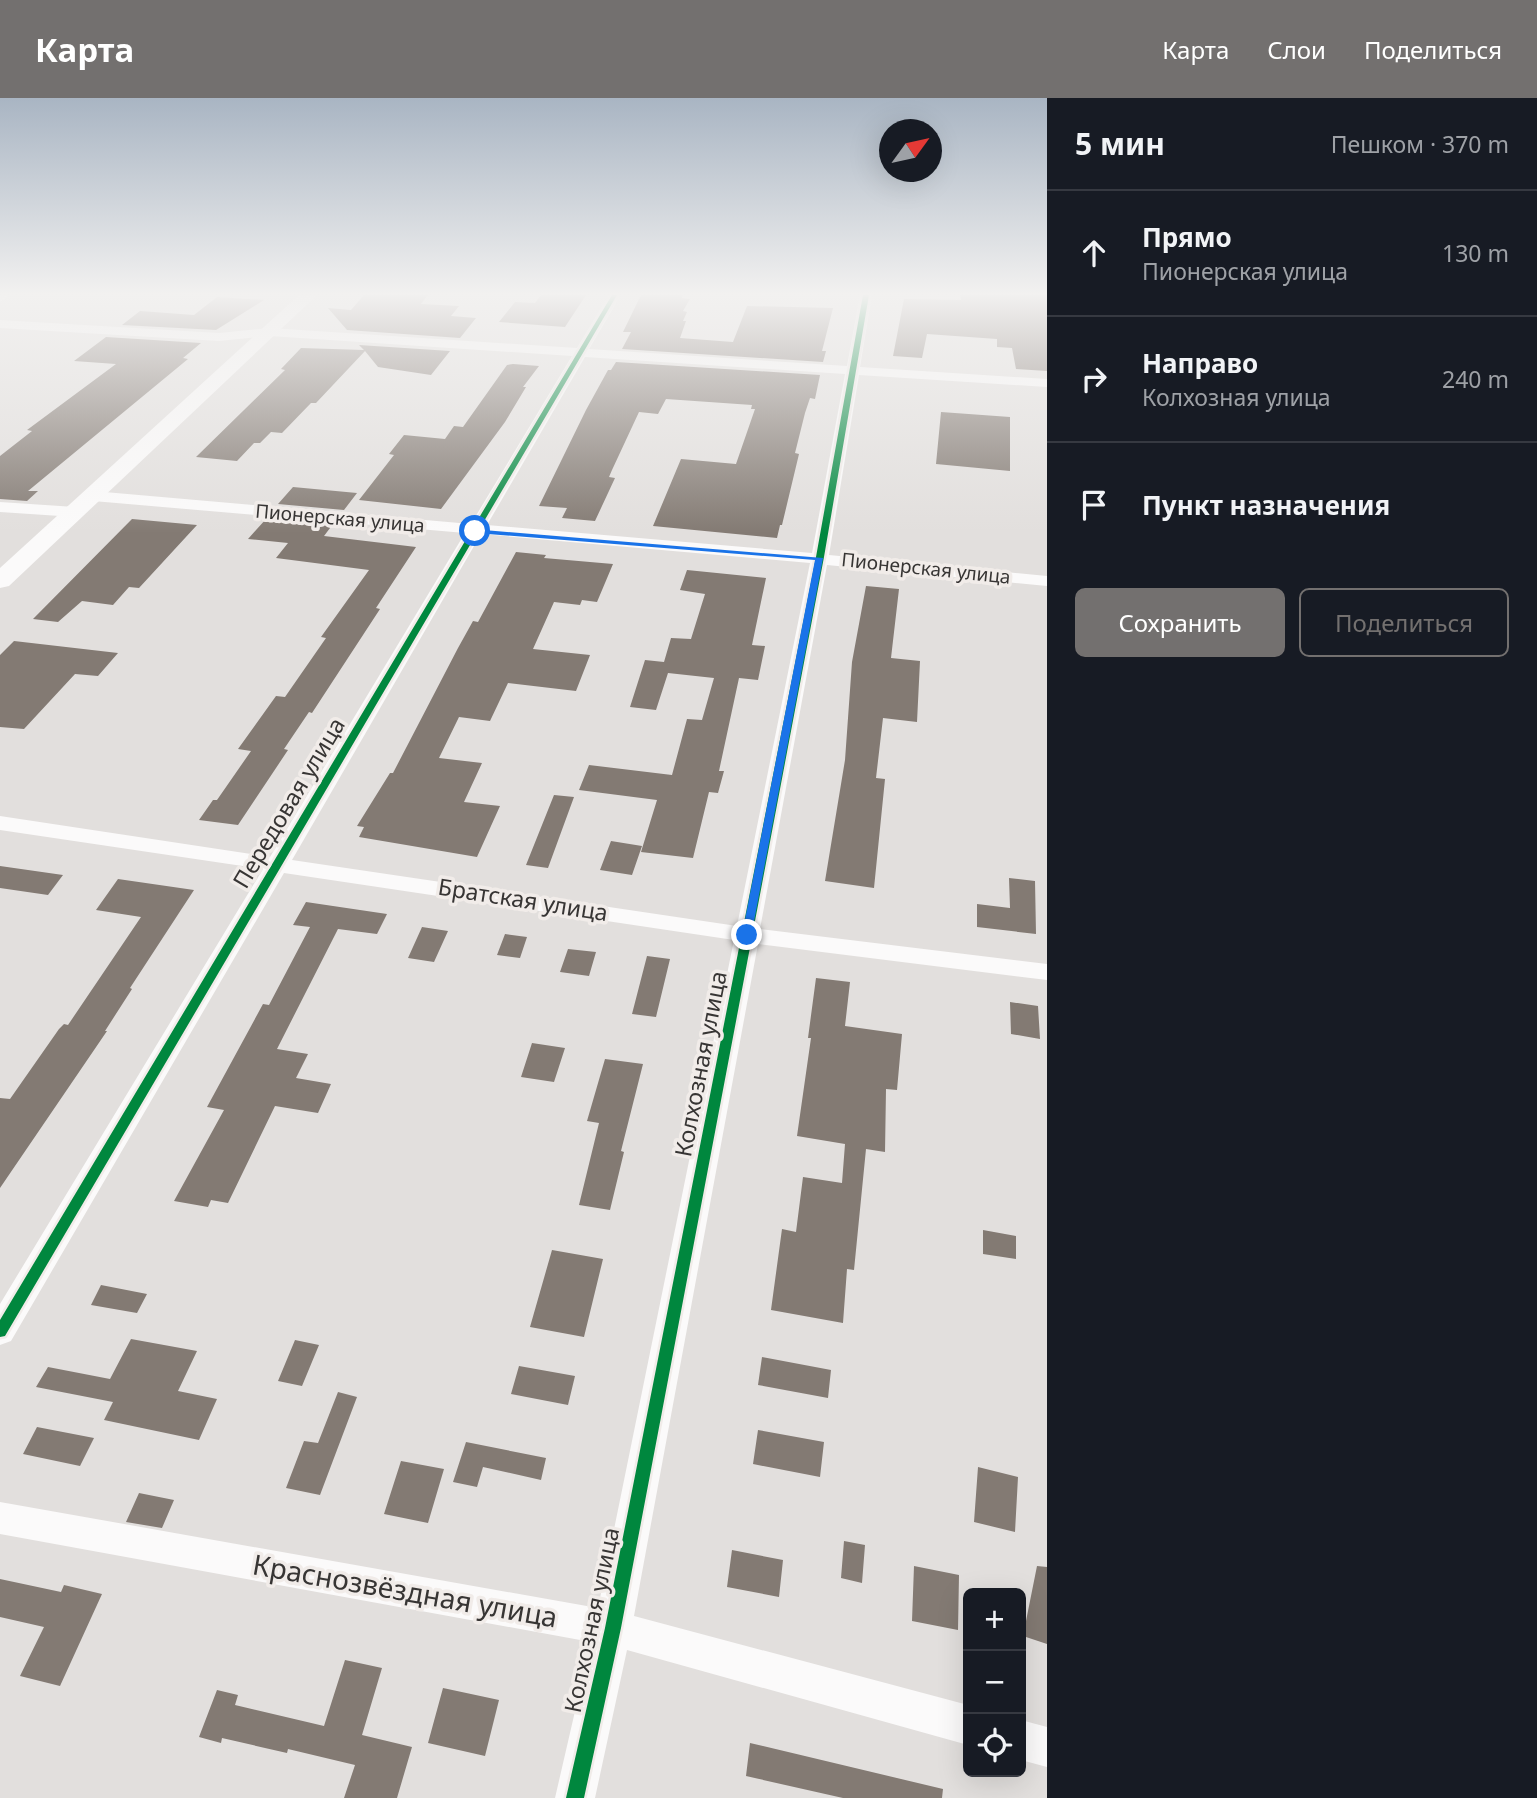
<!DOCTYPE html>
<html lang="ru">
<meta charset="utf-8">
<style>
:root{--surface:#171b24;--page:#242831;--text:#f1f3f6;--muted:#9ea1a6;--line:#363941;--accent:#73706f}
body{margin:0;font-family:"Noto Sans",sans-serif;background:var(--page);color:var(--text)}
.controls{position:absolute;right:21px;bottom:21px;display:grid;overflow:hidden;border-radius:10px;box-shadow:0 7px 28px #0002}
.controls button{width:63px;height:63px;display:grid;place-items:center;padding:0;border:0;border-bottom:2px solid var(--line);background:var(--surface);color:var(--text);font:35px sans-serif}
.compass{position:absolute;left:879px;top:21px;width:63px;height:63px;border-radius:50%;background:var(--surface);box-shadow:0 7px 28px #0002;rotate:57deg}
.stop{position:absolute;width:21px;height:21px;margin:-16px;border:5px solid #1a73e8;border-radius:50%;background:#fff}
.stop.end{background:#1a73e8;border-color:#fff;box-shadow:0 2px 7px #0008}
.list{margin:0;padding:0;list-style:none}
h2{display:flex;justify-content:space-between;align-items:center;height:91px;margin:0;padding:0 28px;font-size:30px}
h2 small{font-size:23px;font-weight:400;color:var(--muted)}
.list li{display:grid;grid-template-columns:46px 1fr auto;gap:21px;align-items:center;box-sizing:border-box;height:126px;padding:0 28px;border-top:2px solid var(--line)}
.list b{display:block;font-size:26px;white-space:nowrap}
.list p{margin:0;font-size:23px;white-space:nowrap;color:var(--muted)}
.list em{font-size:23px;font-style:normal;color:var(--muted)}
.actions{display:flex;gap:14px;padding:21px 28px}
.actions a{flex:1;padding:16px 0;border:2px solid var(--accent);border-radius:10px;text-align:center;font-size:24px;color:var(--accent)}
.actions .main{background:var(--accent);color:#fff}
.icon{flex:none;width:38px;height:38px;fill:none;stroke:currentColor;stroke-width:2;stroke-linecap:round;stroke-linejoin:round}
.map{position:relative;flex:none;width:1047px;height:1700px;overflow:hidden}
header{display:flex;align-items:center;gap:42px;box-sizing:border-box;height:98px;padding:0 35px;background:var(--accent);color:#fff}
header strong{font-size:33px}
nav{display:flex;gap:38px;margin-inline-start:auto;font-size:24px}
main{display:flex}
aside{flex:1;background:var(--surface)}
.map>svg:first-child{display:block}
.building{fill:#837a73}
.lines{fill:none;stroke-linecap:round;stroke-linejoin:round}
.street{fill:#fbfafa;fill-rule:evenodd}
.secondary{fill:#fbfafa;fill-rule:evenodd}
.cycleway-casing{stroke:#f1ece9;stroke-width:5}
.cycleway{fill:#00873e;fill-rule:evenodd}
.route{fill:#1a73e8}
.labels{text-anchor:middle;stroke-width:7;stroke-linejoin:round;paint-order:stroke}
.far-street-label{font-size:19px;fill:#373534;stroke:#f1ece9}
.street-label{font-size:23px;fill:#373534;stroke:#f1ece9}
.near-street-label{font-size:28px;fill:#373534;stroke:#f1ece9}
</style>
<header>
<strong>Карта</strong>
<nav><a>Карта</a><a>Слои</a><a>Поделиться</a></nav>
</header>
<main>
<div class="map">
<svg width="1047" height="1700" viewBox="0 0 1047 1700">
<rect width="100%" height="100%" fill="#e2dfdd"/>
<path class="building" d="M364 197H428L421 206 459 208 451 218 476 220 460 240 347 232 328 210 351 212Z
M541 197H586L565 229 499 224 515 204 535 205Z
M641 197H683L682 200 690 201 683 213 687 214 683 223H686L680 240 733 244 747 208 833 210 822 253H826L823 264 622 251 631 234H623Z
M960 197H1047V273L1016 271 1012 250 997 249V241L927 236 922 260 893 258 904 201 961 202Z
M217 199 264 202 216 232 122 227 140 213 194 217Z
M106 239 201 245 183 260 188 261 28 393H38L27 403 0 401V358L32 333 27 332 116 266 74 263Z
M359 247 450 253 431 277 378 269 365 253 316 305H311L282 335 271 334 260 345H254L237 363 196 359 285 272 281 271 301 250 364 252Z
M616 264 820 277 815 301 810 300 805 315 795 355 799 356 782 427H780L777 440 653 428 681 361 736 366 755 311H751L752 307 666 301 658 316 639 314 612 372 609 379 615 380 595 423 562 420 567 410 539 408 586 312 608 272H611Z
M513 266 539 268 523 289H526L505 324 441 411 359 402 394 357 389 356 404 337 445 341 454 328 463 329 507 267Z
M941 314 1010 319V373L936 366Z
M293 389 357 395 344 412 278 406Z
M132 421 197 427 139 490 129 489 113 507 82 503 58 524 33 521Z
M266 421 333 426 324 438 416 449 376 510 380 511 312 615 309 614 284 651 288 652 238 727 199 722 213 702H217L251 653 238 651 276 598 285 599 326 540 321 539 369 472 276 460 288 445 248 441Z
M516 454 546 457 544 460 613 466 597 504 582 502 580 507 554 504 533 551 590 557 576 593 508 585 490 623 459 619 439 660 482 665 464 704 500 708 477 759 359 739 364 729 357 728 390 675H393L458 550 473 523 478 524Z
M687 472 766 480 752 547 765 548 758 582 739 580 719 673H724L718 695 709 694 693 760 641 754 657 702 579 692 589 667 672 677 687 621 702 622 714 580 668 575 656 612 630 609 645 562 664 564 671 540 691 541 705 496 680 492Z
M866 488 899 491 891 560 920 563 917 624 883 620 876 680 885 681 874 790 825 783 845 662 852 564Z
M14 543 118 555 98 578 75 576 24 631 0 629V557Z
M554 697 574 699 548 770 526 767Z
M611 743 642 748 632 777 600 772Z
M0 768 63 777 48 797 0 790Z
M1009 780 1035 783 1036 836 977 829V806L1010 810Z
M118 781 194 792 130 890 132 891 105 933H107L0 1090V1000L10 1001 59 931 64 926 68 927 141 819 96 812Z
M306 804 387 816 377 836 338 831 277 951 308 956 296 980 331 986 318 1015 275 1008 228 1105 211 1102 208 1109 174 1103 224 1012 207 1009 263 906 269 907 310 829 293 827Z
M422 829 448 833 434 864 408 860Z
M505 836 527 839 520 860 497 857Z
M568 851 596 854 589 878 560 874Z
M647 858 670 861 656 919 632 916Z
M816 880 850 884 845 928 902 936 897 992 886 991 885 1054 866 1051 854 1172 847 1171 843 1225 771 1212 782 1131 796 1134 803 1079 842 1085 845 1046 797 1038 811 940H808Z
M1010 904 1038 908 1040 941 1011 936Z
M532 945 565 950 554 984 521 979Z
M605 961 643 966 621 1053 624 1054 610 1112 579 1107 599 1025 587 1023Z
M983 1132 1016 1138V1161L983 1156Z
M552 1152 603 1161 584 1239 530 1229Z
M101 1187 147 1196 137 1215 91 1207Z
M131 1241 197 1253 178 1293 217 1301 199 1342 104 1322 113 1304 36 1289 48 1269 110 1281Z
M295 1242 319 1247 302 1288 278 1283Z
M762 1259 831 1272 828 1300 758 1287Z
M519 1268 575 1278 568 1307 511 1296Z
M338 1294 357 1299 320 1397 286 1390 304 1343 318 1345Z
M37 1329 94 1340 80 1368 23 1356Z
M758 1332 824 1344 820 1379 753 1366Z
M466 1344 546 1360 541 1382 483 1369 477 1389 453 1384Z
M401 1363 444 1371 428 1425 384 1416Z
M978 1369 1018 1379 1015 1434 974 1424Z
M139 1395 174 1402 162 1430 126 1424Z
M844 1443 865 1447 862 1485 841 1480Z
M732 1452 783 1462 779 1499 727 1489Z
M914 1468 959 1477 958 1532 912 1523Z
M1037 1468 1047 1469V1546L1023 1538Z
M0 1481 61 1494 64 1487 102 1496 60 1588 20 1578 44 1529 0 1519Z
M345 1562 382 1570 362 1637 412 1649 397 1700H344L355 1667 288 1651 287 1655 222 1640 221 1645 199 1639 217 1592 238 1597 235 1607 324 1628Z
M443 1590 499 1602 485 1658 428 1645Z
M750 1645 943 1691 942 1700H843L746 1678Z"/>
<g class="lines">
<path class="street" d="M0 197H10L0 204Z
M609 197H621L589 251 847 268 860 197H872L860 269 1047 281V289L859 277 829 457 1047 478V488L827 467 760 831 1047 866V882L758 846 634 1518 968 1607V1647L627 1552 595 1700H555L591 1544 0 1436V1404L598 1510 734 842 284 775 11 1243 0 1247V1206L263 771 0 732V718L270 759 465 435 93 403 85 398 93 393 471 426 572 258 270 238 219 243 0 230V222L219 235 270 230 577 250ZM585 259 845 276 812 455 487 427ZM481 436 810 465 737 828 292 762Z
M0 404 75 409 83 414 75 419 0 414Z
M1021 1622 1047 1629V1669L1021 1662Z"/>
<path class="secondary" d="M299 197H317L9 488 0 490V470Z"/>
<defs>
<path id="cycleway" d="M612 197H617L5 1238 0 1239V1222Z
M863 197H869L824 459 621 1530 584 1700H566L605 1530 816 459Z"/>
</defs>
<use href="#cycleway" class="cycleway-casing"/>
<use href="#cycleway" class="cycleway"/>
</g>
<linearGradient id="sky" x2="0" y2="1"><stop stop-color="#a9b5c3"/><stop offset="0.45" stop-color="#f2f1f0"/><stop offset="1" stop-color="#f2f1f0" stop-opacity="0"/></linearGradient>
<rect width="1047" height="435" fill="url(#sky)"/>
<path class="route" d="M472 431 823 460 751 839 742 837 815 462 475 435Z"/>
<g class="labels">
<g class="far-street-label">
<text transform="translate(340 420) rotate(5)" y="7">Пионерская улица</text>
<text transform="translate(926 470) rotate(6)" y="7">Пионерская улица</text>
</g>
<g class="street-label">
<text transform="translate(289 705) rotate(-59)" y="8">Передовая улица</text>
<text transform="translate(523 802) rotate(9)" y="8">Братская улица</text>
<text transform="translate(701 966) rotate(-79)" y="8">Колхозная улица</text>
<text transform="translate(592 1522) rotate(-78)" y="8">Колхозная улица</text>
</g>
<g class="near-street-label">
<text transform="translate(405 1493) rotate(10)" y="10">Краснозвёздная улица</text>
</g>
</g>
</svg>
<div class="controls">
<button>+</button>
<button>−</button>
<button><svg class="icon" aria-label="locate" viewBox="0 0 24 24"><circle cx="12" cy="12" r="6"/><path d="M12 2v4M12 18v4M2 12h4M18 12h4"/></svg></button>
</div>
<svg class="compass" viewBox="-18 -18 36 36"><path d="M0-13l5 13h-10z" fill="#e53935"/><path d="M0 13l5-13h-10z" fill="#9ea1a6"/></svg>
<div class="stop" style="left:475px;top:433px"></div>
<div class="stop end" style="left:747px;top:837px"></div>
</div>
<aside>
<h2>5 мин<small>Пешком · 370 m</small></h2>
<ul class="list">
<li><svg class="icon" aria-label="ahead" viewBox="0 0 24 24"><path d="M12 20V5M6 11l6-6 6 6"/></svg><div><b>Прямо</b><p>Пионерская улица</p></div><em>130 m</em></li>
<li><svg class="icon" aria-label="right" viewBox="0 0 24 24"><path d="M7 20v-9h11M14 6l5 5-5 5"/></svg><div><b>Направо</b><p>Колхозная улица</p></div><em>240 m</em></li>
<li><svg class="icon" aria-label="arrive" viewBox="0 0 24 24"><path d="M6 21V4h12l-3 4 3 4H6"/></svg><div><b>Пункт назначения</b></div></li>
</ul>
<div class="actions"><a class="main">Сохранить</a><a>Поделиться</a></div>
</aside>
</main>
